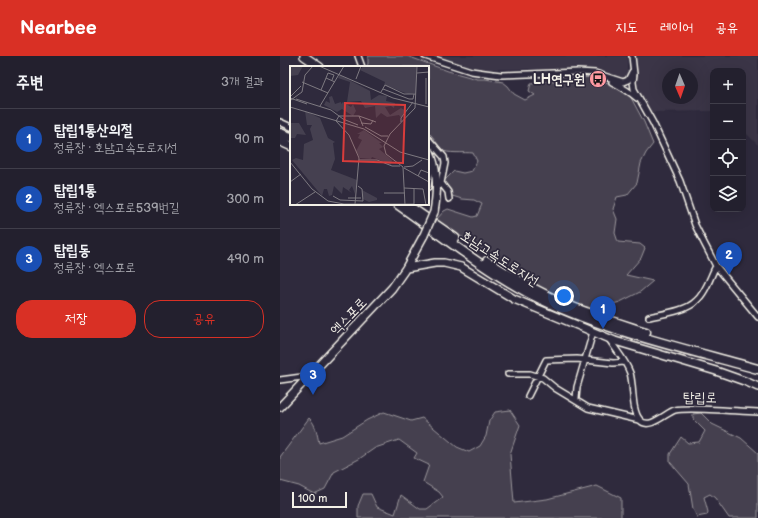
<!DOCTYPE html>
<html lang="ko">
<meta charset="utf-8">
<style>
:root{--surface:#23202e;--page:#2b2836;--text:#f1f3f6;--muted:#a3a3aa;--line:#403e4a;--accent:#d93025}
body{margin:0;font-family:"Balsamiq Sans","Poor Story",sans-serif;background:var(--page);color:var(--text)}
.controls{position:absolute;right:12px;top:12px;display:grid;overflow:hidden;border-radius:8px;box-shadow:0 4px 16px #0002}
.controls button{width:36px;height:36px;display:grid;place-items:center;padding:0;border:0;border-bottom:1px solid var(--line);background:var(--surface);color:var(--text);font:20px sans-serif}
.compass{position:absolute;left:382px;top:12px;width:36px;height:36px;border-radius:50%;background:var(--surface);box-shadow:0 4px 16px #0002;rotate:178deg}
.scale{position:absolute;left:12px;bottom:10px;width:55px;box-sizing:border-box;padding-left:4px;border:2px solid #f4f1e8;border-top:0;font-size:11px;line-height:14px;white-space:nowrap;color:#f4f1e8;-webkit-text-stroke:3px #2f2a3d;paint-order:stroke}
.you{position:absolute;left:284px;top:240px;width:14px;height:14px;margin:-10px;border:3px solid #fff;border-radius:50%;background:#1a73e8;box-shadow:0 0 0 6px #1a73e833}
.badge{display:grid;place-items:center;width:26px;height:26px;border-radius:50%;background:var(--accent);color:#fff;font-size:13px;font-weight:700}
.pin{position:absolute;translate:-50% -33px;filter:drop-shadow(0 1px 2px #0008)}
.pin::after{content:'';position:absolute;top:21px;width:14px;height:12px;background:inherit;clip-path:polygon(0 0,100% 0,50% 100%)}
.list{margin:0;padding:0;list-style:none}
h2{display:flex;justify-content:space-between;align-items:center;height:52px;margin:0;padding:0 16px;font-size:17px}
h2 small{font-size:13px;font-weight:400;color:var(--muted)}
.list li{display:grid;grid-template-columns:26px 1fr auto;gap:12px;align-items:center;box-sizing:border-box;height:60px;padding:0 16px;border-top:1px solid var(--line)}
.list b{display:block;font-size:15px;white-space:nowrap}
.list p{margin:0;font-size:13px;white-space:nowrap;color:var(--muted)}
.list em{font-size:13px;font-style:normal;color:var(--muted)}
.actions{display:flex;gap:8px;padding:12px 16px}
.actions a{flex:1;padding:9px 0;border:1px solid var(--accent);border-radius:16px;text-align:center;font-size:14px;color:var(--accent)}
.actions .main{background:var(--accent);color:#fff}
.icon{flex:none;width:22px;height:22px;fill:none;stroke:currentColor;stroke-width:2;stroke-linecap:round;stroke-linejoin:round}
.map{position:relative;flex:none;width:478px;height:462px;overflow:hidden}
header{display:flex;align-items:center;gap:24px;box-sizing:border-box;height:56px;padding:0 20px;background:var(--accent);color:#fff}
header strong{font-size:19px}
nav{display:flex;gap:22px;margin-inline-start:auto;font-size:14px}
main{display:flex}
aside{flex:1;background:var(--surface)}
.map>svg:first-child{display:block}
.built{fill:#3b3647;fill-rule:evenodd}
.green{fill:#454050;stroke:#9c989c}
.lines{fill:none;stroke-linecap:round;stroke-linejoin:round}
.minor-casing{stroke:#f4f1e8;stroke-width:8}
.major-casing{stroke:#f4f1e8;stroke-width:10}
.highway-casing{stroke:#f4f1e8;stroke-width:11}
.minor{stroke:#2f2a3d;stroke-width:5}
.major{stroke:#2f2a3d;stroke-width:7}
.highway{stroke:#2f2a3d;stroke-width:8}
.major-bridge-casing{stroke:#f4f1e8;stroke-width:10;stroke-linecap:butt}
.major-bridge{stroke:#2f2a3d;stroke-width:7}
.labels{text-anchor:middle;stroke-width:3.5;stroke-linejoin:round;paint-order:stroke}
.poi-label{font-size:14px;font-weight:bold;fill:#f4f1e8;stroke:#2f2a3d;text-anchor:end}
.street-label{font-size:14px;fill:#f4f1e8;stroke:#2f2a3d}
.inset-road{fill:none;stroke:#7e7a81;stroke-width:1}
.view{fill:#d93c3b;fill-opacity:0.15;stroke:#d93c3b;stroke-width:2}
.inset-edge{fill:none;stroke:#f4f1e8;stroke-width:2}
</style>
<header>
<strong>Nearbee</strong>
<nav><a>지도</a><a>레이어</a><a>공유</a></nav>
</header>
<main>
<aside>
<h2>주변<small>3개 결과</small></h2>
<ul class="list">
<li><span class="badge" style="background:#1a4fb4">1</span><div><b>탑립1통산의절</b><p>정류장 · 호남고속도로지선</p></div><em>90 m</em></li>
<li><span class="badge" style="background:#1a4fb4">2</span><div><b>탑립1통</b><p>정류장 · 엑스포로539번길</p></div><em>300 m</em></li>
<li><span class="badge" style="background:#1a4fb4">3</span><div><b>탑립동</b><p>정류장 · 엑스포로</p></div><em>490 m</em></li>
</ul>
<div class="actions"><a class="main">저장</a><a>공유</a></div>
</aside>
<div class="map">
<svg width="478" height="462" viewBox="0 0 478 462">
<rect width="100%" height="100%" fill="#2f2a3d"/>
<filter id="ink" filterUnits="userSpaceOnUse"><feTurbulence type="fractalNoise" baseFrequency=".025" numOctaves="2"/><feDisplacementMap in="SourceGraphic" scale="8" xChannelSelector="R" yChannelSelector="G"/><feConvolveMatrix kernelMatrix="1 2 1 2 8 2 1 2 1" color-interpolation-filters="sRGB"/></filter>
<g filter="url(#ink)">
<path class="built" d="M155 0H347V19L342 23 325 16 310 13H197Z
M356 0H478V89L463 74V15H433V55L371 56 361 41 358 29ZM388 18H412V42H388Z"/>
<path class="green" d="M88 0H127L168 15 197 23H205L223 26 228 30 234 38 245 44 255 39 249 35 251 27 311 21 340 31 349 38 364 66 373 88 366 97 361 107 357 127 347 139 337 141 333 153 337 163 335 177 338 186 360 188 365 192 361 202 346 219 373 225 360 236 340 246 316 253 288 246 262 233 156 164 164 155 168 153 193 161 197 160 202 148 194 144 182 143 169 139 162 127 174 115 183 117 192 115 197 105 193 97C185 96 166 98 162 94 157 88 154 81 148 76V11H86L88 8Z
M230 354 240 369 230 398 234 447 267 443 317 430 341 442V462H78V450L83 438H91L97 451 115 458 121 439 140 453H147L163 441 159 436 143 426 149 409 134 402 137 397 119 384 95 392 79 403 54 416 45 433 34 438 19 430 0 425V401L29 362C36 368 37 378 39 387L62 380 87 364 104 356 131 365 142 362 177 391 189 396 200 390 206 380 209 365 215 356Z
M421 357 432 368 461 382 478 397V462H449L435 442 430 438 424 441 428 456 427 459 417 461 413 453 409 428 390 406V398L401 381 408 387 419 386 425 375 413 363V358Z"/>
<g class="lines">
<defs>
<path id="minor" d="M78 0 82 11
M145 0 191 15 205 17 221 19 298 16 315 17 343 26 348 24 352 16
M352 0 354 18 353 26 354 33 373 67 400 125 415 169 424 187 436 210 478 261
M332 26C340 30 350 36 357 42
M0 66 11 71
M148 83 164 101 165 107 161 127 168 136 169 143
M148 131 150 114 153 106
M369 261C382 258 407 255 416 245 426 237 430 221 436 210
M329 283C336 294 346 305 350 317 354 330 351 354 360 364 369 375 387 356 395 354 400 353 406 353 411 353 433 353 456 355 478 356
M228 318H250L263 322 275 332 308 352 359 364
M0 324 29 320
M248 340 266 304 297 303 333 307 344 306
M296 343 297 331 313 276"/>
<path id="major" d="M24 0 40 11
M148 91C158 113 158 133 154 156
M126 212 155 207H164L181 211 234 243 304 272 335 285 436 315 467 326 478 331
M0 351 112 232 126 212 144 179"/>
<path id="highway" d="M0 77 11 81
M0 85 11 90
M117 148C160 178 203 213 250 238 320 274 403 292 478 313
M126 148 175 182
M207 205C232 221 258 236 285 248 311 259 338 267 366 276"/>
</defs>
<use href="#minor" class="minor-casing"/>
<use href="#major" class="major-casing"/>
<use href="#highway" class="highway-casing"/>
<use href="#minor" class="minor"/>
<use href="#major" class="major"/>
<use href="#highway" class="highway"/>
<defs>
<path id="major-bridge" d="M144 179 154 156"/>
</defs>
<use href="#major-bridge" class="major-bridge-casing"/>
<use href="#major-bridge" class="major-bridge"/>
</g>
</g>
<defs>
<symbol id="bus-disc" viewBox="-11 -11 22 22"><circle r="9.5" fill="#ff9aa2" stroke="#2f2a3d"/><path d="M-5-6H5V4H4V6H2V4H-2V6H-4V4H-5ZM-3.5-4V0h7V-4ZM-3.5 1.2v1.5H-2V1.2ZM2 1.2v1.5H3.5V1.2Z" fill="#111"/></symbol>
</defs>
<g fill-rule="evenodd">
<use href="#bus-disc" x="308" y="13" width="20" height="20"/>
</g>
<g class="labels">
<g class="poi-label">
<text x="305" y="28">LH연구원</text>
</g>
<g class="street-label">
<text transform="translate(220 202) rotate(33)" y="5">호남고속도로지선</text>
<text transform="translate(68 260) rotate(-46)" y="5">엑스포로</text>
<text transform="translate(420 341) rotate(1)" y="5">탑립로</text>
</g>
</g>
<g transform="translate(10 10)">
<rect width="139" height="139" fill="#2f2a3d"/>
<path d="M0 0H13L8 9 0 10ZM73 0H126V27L118 28 94 19 95 16 70 4ZM50 9 80 25 81 34 89 29 97 30 96 35 105 37 104 42 101 40 95 41 100 49 111 42 116 45 111 52 109 49 97 51 91 47 86 52 85 40 75 42 71 35 57 36 60 16 48 12ZM42 30 45 38 51 36V38L53 36 61 41 63 38 66 45 63 50 52 43 47 46 34 39 36 35 40 37 39 31ZM15 45 30 52 38 72 45 76 43 77 45 93 41 104 67 114 65 128 62 120 59 124 62 127 53 121 52 128 44 120 42 129 39 130 37 123H34L32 130 2 94 6 92 13 94 14 78 23 74 20 63 22 59H17ZM0 57H9L16 69 7 68 5 72H0ZM74 64 92 77H89L93 81 89 83 102 94 101 99 82 91 81 93 70 92 66 85 72 74 68 72 70 68H67ZM72 124 87 132V134L79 136 73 133Z" fill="#454050"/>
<path class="inset-road" d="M29 0 103 32 139 41M127 7 139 6M36 12 38 7 44 9 42 14M66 13 71 0M12 16 38 27M93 23 119 33H123L124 28M31 24 36 12 45 16M91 26 95 19 114 28H126M0 31 11 20M0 32 17 38M6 33 41 44 53 53 68 59M1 34 12 26 15 9 23 0M136 38V12M30 40 54 0M0 41 74 63 110 86 139 94M69 50 86 56M111 56V52L123 36M71 57 81 58 83 54M75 61 91 70H98M69 94H87L102 100H110M0 96 22 123 38 135 54 138H124M114 101 123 100 132 94M114 102 139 116M128 110 131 104 139 107M0 116 11 108M68 120 72 123 73 135M114 122 133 123 136 139M94 127H115M43 130 50 134 73 135M58 132H71M65 138 69 92 59 69 46 55 49 50H69L73 60M5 139 25 126M115 139 113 101 96 88 94 80 100 68 125 42 127 0M124 139V123"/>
<path class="view" d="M55 37 115 39 113 97 53 95Z"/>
<rect width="139" height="139" class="inset-edge"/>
</g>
</svg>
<div class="controls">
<button>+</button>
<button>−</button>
<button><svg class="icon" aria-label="locate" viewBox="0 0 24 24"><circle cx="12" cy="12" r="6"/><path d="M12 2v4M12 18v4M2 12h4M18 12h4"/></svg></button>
<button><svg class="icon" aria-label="layers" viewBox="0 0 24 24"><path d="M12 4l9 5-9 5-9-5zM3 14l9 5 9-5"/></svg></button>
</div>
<svg class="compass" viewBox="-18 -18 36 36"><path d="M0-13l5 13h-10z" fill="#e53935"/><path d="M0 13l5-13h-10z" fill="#a3a3aa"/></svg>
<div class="scale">100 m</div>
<div class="you"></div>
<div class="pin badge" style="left:323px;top:273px;background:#1a4fb4">1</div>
<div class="pin badge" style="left:449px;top:219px;background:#1a4fb4">2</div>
<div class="pin badge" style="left:33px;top:339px;background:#1a4fb4">3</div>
</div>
</main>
